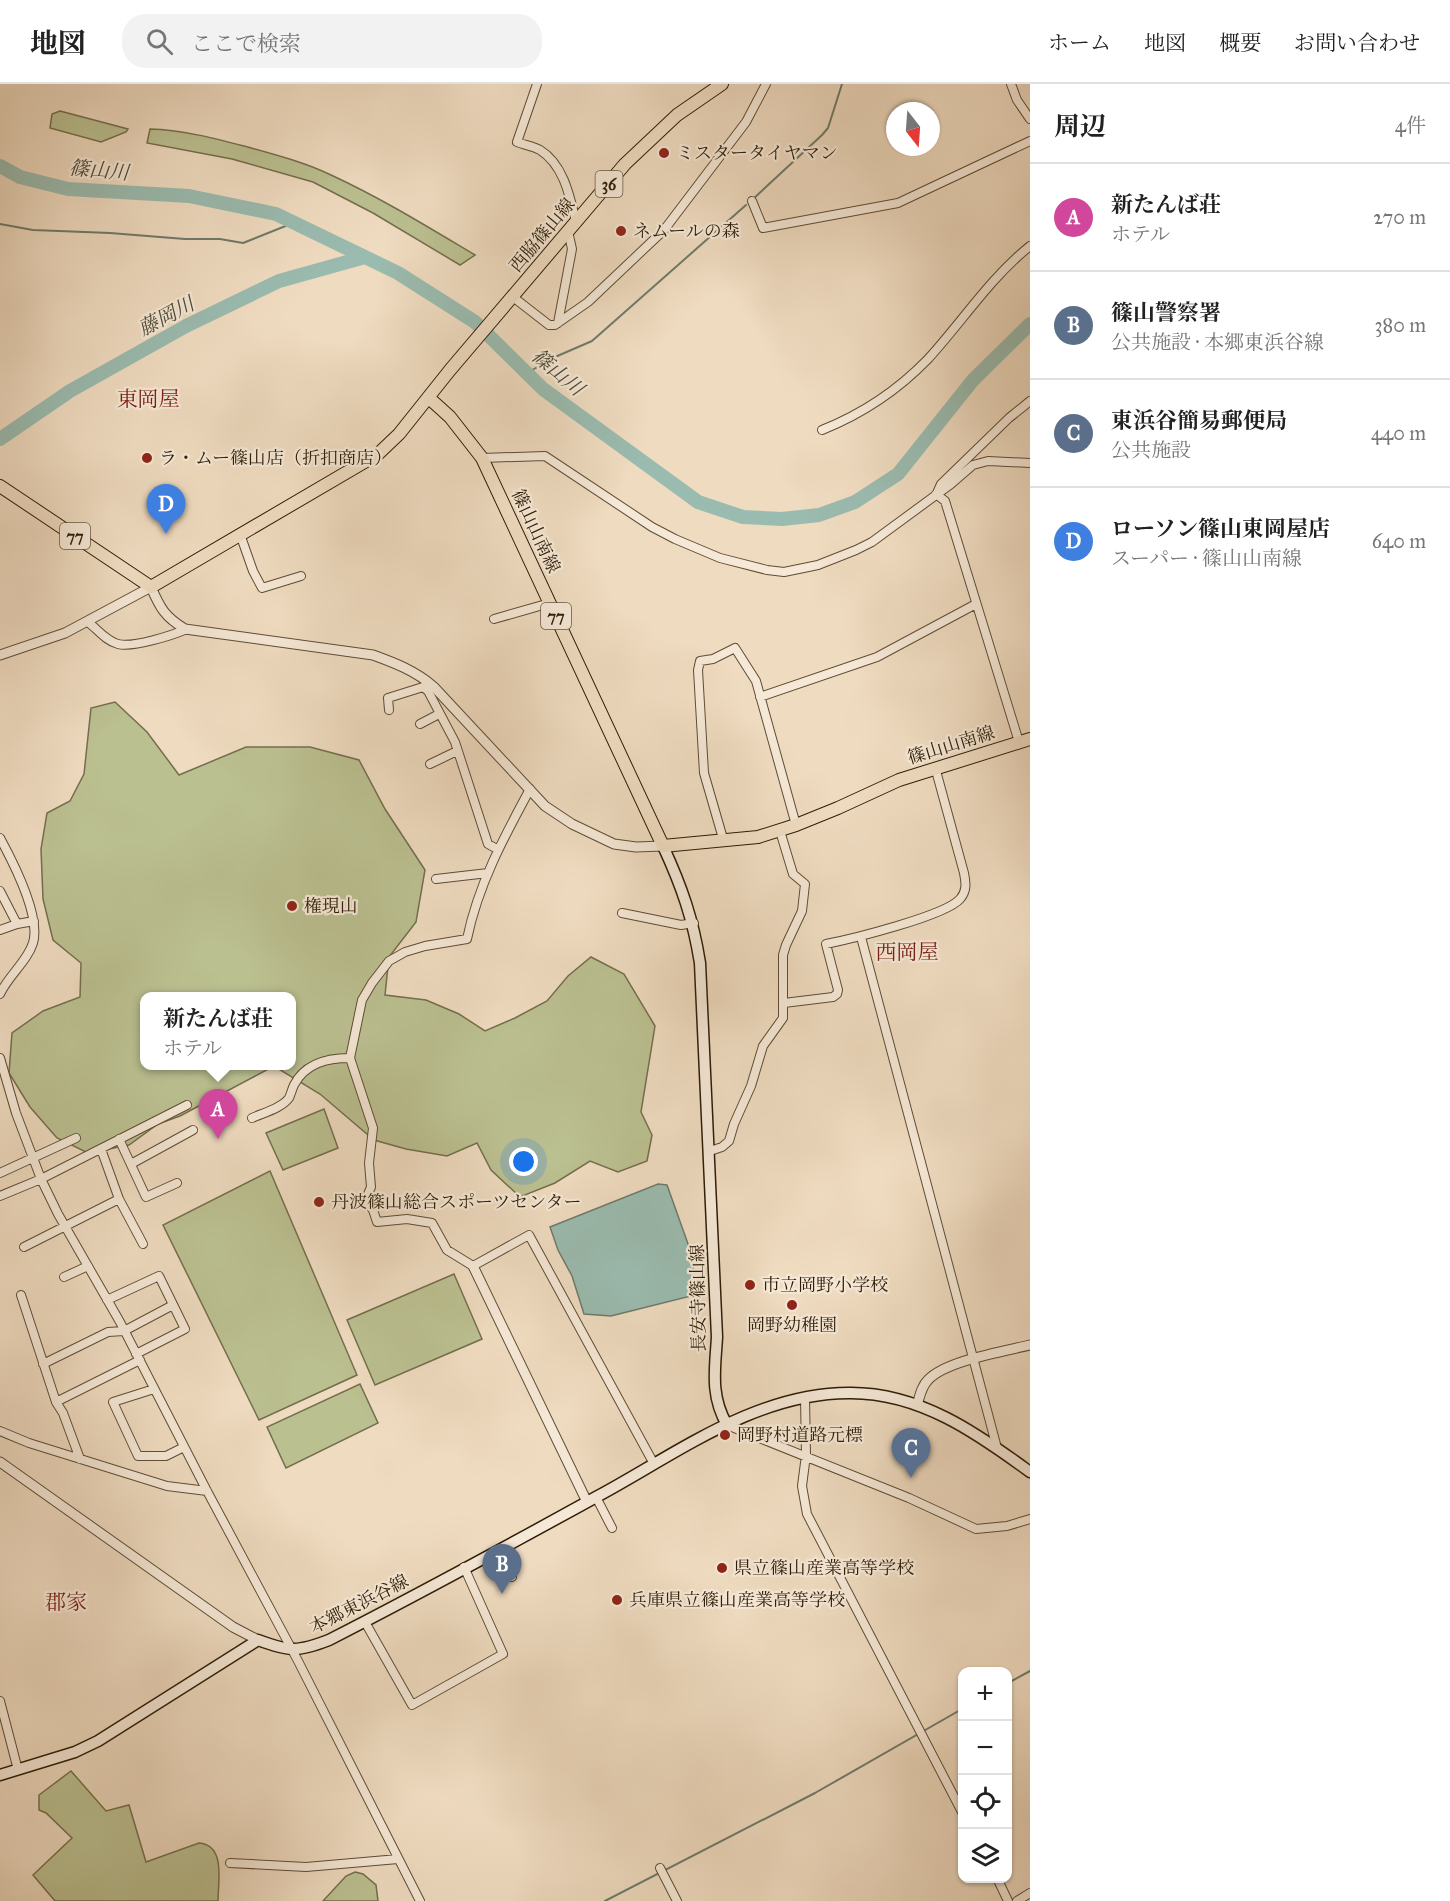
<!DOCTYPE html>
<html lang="ja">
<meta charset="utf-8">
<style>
:root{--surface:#fff;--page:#f2f2f2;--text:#222;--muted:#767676;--line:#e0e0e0;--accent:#b45309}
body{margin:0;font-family:"IM FELL Great Primer","Noto Serif JP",serif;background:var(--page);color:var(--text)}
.controls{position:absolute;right:18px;bottom:18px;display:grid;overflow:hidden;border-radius:12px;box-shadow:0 2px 4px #0004}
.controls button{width:54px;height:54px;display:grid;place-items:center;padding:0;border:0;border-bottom:2px solid var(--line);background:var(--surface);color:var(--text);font:30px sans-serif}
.compass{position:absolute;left:886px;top:18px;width:54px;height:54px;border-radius:50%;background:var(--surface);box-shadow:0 2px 4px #0004;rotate:163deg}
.you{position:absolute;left:524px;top:1078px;width:21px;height:21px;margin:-15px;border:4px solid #fff;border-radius:50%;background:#1a73e8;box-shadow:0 0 0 9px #1a73e833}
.badge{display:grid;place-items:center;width:39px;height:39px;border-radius:50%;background:var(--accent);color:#fff;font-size:20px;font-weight:700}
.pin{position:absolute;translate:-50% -50px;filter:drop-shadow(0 2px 3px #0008)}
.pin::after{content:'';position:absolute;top:32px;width:21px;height:18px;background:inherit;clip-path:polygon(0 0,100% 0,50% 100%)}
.popup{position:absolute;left:140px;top:908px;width:156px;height:78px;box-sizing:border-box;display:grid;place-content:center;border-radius:12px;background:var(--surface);filter:drop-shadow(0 2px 4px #0005);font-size:20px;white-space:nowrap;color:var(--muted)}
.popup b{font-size:22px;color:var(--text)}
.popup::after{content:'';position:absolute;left:50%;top:100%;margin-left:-12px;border:12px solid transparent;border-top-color:var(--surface)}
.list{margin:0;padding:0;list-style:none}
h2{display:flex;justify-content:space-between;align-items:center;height:78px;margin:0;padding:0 24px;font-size:26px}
h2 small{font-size:20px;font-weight:400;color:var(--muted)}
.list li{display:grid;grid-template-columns:39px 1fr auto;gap:18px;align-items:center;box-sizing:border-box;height:108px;padding:0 24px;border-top:2px solid var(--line)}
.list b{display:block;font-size:22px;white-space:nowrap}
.list p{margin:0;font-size:20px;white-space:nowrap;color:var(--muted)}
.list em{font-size:20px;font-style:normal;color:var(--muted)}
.icon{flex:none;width:33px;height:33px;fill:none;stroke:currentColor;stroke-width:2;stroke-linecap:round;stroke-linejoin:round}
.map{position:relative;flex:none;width:1030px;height:1817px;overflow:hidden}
header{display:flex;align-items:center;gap:36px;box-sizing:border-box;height:84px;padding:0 30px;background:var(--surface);border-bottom:2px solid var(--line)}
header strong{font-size:28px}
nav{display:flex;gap:33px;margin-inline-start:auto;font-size:21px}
.search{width:420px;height:54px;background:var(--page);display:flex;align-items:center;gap:15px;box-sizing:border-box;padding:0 21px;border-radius:24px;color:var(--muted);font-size:22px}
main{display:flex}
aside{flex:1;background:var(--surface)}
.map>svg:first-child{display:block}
.green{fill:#bbc091;stroke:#746e4c;stroke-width:1.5;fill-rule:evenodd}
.water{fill:#9abbaf;stroke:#6e7b6b;stroke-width:1.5}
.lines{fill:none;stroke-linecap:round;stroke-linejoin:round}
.stream{stroke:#6e7b6b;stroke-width:2}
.river{stroke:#9abbaf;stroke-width:14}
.minor-casing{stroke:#5e4c34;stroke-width:10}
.tertiary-casing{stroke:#5e4c34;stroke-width:11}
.secondary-casing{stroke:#2d1c06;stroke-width:13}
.primary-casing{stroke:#2d1c06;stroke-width:14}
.minor{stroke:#f5e8d6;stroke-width:8}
.tertiary{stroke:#f5e8d6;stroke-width:9}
.secondary{stroke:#f5e8d6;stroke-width:10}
.primary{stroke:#efdbc0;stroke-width:12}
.poi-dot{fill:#8f2418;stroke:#f5e8d6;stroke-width:2}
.labels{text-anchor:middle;stroke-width:4.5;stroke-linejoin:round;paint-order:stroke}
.shield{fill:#f5e8d6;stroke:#695944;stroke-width:1.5}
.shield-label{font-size:16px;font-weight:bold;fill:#2d1c06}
.poi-label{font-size:18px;fill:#2d1c06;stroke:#f5e8d6;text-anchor:start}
.street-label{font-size:18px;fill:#2d1c06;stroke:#f5e8d6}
.water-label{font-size:20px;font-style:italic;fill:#4e4c39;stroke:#f5e8d6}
.quarter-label{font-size:21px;fill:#7a1f14;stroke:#f5e8d6}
</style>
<header>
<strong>地図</strong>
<div class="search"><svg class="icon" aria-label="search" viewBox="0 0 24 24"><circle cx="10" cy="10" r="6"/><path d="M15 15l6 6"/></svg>ここで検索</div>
<nav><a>ホーム</a><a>地図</a><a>概要</a><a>お問い合わせ</a></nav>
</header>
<main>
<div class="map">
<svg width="1030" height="1817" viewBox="0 0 1030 1817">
<rect width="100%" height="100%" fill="#efdbc0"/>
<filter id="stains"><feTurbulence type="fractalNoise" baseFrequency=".00333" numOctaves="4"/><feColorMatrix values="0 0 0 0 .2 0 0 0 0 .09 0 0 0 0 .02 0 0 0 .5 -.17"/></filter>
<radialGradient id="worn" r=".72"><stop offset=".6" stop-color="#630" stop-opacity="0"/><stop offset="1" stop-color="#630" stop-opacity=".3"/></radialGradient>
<path class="green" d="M60 27 128 45 126 48 101 58 50 44 52 30Z
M150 45C182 46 213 54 244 62 273 70 304 78 331 91 381 114 428 143 475 171L460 181 373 129 313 98 232 75 147 59Z
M115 618 147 648 179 691 246 663H310L359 676 385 725 425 786 416 838 389 873 385 911 426 916 459 930 485 947 515 934 547 917 568 892 591 873 624 890 655 942 641 1028 652 1051 647 1077 618 1088 590 1077 555 1099 520 1113 491 1086 477 1059 447 1072 406 1065 374 1056 320 1010 274 982 180 1032 158 1040 129 1061 88 1069 57 1054 30 1023 9 989 12 949 43 927 80 913 81 879 53 856 43 815 41 765 47 729 70 717 84 690 91 624ZM144 912H292V982H144Z
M324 1025 338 1064 283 1086 266 1049Z
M270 1087 357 1291 259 1336 163 1141Z
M454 1190 482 1255 375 1301 347 1236Z
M360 1300 378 1339 286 1384 267 1343Z
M71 1687 106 1727 129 1721 146 1778 199 1759C226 1761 218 1798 218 1817H55L33 1791 72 1754 46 1729 39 1726V1711Z
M355 1788 363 1790 376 1801 378 1817H323L346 1792Z"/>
<path class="water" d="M658 1100 667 1101 693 1174 695 1211 611 1232 584 1230 572 1192 558 1166 550 1143Z"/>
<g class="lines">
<path class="stream" d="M752 116 822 51 828 44 842 0
M0 140 33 146 110 149 185 155H220L243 159 293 139
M527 289 555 273 592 257 746 121
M1008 1599 1030 1587
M605 1817 815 1709 962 1625"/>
<path class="river" d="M0 82 20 93 68 105 189 112 276 130 398 189 475 238 543 305 698 418 743 433 782 435 819 431 855 418 898 390 973 296 1030 240
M0 355 70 307 186 242 279 197 365 173"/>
<defs>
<path id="minor" d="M537 0 517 58C524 61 533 62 540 66 564 81 570 113 576 138
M1011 0 1017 16 1030 35
M752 117 763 144 898 119 1030 57
M513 213 549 241H555L588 218 664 146 746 38 766 0
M558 239 572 165 568 147
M822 346C862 330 898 306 928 275 962 238 990 194 1030 162
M482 374 545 372 652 443 675 455 720 474 767 486 784 488 818 481 856 466 872 458 951 400 973 381 988 377 1030 379
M937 409 941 400 1009 334 1030 317
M936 410 945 417 1019 658
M240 450 253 487 262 504 301 492
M494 535 550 519
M88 538C97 545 106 557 118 560 133 564 173 551 187 545
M434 603 428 607 455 658 488 760 497 765
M760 613 877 573 976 520
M389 626 388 614 423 603 428 607
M420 640 439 630
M430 680 457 667
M530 705C504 753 478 801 467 855L425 862 405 868 389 877 372 899 362 916 350 974 373 1044 369 1079 371 1103 366 1115 373 1126 377 1138 407 1135 432 1139 447 1166 473 1182 529 1151 654 1380
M0 754C13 778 41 832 33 859 27 878 8 892 0 910
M724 758 704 689 698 586 700 577 713 575 735 564 756 597 796 741
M436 795 488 789
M0 807 17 840
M622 829 681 841 694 839
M0 846 17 840 34 837
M861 853 997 1364
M784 919 833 913 837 910 838 906 826 860C851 855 945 832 960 815 967 807 966 799 964 789L935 683
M0 974 16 1029 41 1095 58 1130 120 1238 207 1407 297 1575 420 1817
M252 1034C263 1029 282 1024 289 1014 291 1010 292 1005 294 1001 305 979 327 974 350 974
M119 1055 146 1113 177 1099
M710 1067 722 1063 729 1057 734 1040 751 1002 763 962 783 934V871L786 861 802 827 805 800 793 790 780 747
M131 1080 193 1046
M0 1089 76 1054
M0 1112 41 1095 187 1021
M119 1115 143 1160
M24 1163 119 1115 101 1065
M64 1193 88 1182
M21 1211 56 1318 63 1329 80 1375
M107 1216 159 1192 185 1245 136 1270
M43 1280 108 1248 124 1247 173 1221
M154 1305 113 1318 138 1372H166L184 1363
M805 1313 806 1371 802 1402 807 1430 962 1728
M56 1318 140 1276
M727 1341 909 1414 976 1445 1007 1442 1030 1435
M0 1347 29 1359 167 1402 207 1407
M596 1413 612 1444
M497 1466 512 1493
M365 1538 412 1621 503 1570 464 1483
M0 1617 18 1686
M230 1779 306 1783 398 1775
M660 1784 677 1817
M997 1794 1008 1817
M1017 1817 1030 1809"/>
<path id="tertiary" d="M0 571 65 549 151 503C160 524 165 533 185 545L373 571C395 579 416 587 434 603L545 722 572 740 614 760 636 763 663 762
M473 1182 587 1418
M917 1321C920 1312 921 1303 928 1296 945 1277 1005 1267 1030 1261
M0 1378 233 1543 258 1556"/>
<path id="secondary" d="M663 762C682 803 693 835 700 879L717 1253C715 1286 710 1311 727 1341
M0 1691 75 1668 98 1657 258 1556C290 1568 298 1568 329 1556 419 1510 509 1461 598 1412 676 1370 757 1308 851 1309 920 1309 977 1349 1030 1388"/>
<path id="primary" d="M429 314 450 333 482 374 663 762 758 753 796 741 838 724 899 696 1030 655
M0 402 151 503 378 370 399 350 450 286 625 80 677 31 722 0"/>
</defs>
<use href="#minor" class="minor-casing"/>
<use href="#tertiary" class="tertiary-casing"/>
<use href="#secondary" class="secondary-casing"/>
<use href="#primary" class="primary-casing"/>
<use href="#minor" class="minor"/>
<use href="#tertiary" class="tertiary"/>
<use href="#secondary" class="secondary"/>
<use href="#primary" class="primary"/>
</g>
<g class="poi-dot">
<circle cx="664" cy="69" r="6"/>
<circle cx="621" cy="147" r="6"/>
<circle cx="147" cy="374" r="6"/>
<circle cx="292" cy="822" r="6"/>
<circle cx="319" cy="1118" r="6"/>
<circle cx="750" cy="1201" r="6"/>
<circle cx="792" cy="1221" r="6"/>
<circle cx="725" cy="1351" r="6"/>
<circle cx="722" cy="1484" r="6"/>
<circle cx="617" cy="1516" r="6"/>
</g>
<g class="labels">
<g class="shield">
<rect x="595.5" y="87" width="27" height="26" rx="4.5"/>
<rect x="60" y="439" width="30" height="26" rx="4.5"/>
<rect x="541" y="519" width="30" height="26" rx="4.5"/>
</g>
<g class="shield-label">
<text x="609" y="106">36</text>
<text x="75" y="458">77</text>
<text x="556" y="538">77</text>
</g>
<g class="poi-label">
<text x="676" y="75">ミスタータイヤマン</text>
<text x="633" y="153">ネムールの森</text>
<text x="159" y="380">ラ・ムー篠山店（折扣商店）</text>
<text x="304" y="828">権現山</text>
<text x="331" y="1124">丹波篠山総合スポーツセンター</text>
<text x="762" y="1207">市立岡野小学校</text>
<text x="792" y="1247" text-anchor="middle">岡野幼稚園</text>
<text x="737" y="1357">岡野村道路元標</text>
<text x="734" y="1490">県立篠山産業高等学校</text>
<text x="629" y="1522">兵庫県立篠山産業高等学校</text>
</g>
<g class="street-label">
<text transform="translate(542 151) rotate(-50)" y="6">西脇篠山線</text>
<text transform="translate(536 447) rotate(65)" y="6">篠山山南線</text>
<text transform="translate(951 661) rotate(-17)" y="6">篠山山南線</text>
<text transform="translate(698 1214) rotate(-91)" y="6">長安寺篠山線</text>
<text transform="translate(359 1520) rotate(-27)" y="6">本郷東浜谷線</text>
</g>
<g class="water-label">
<text transform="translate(99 86) rotate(5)" y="7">篠山川</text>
<text transform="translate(166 232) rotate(-28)" y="7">藤岡川</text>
<text transform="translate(558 288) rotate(40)" y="7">篠山川</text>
</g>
<g class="quarter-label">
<text x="148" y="322">東岡屋</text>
<text x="907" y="875">西岡屋</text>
<text x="66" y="1525">郡家</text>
</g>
</g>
<rect width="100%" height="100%" filter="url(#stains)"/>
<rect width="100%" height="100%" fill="url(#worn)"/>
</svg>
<div class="controls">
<button>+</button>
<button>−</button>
<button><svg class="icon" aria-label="locate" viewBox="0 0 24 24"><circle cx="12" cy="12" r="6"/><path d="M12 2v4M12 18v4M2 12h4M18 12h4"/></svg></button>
<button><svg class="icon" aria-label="layers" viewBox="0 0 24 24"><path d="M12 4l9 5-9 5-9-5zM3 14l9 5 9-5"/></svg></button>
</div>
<svg class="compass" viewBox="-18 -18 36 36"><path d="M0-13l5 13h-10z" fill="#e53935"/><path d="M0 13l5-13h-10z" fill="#767676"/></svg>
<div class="you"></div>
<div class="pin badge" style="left:218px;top:1055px;background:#d1479c">A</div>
<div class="popup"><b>新たんば荘</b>ホテル</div>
<div class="pin badge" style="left:502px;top:1510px;background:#5c6f8a">B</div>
<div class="pin badge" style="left:911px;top:1394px;background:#5c6f8a">C</div>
<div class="pin badge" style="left:166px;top:450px;background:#3f7fe0">D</div>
</div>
<aside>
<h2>周辺<small>4件</small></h2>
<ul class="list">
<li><span class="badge" style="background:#d1479c">A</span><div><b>新たんば荘</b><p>ホテル</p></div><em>270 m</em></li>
<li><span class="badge" style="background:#5c6f8a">B</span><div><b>篠山警察署</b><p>公共施設 · 本郷東浜谷線</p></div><em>380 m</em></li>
<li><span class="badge" style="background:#5c6f8a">C</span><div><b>東浜谷簡易郵便局</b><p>公共施設</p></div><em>440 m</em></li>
<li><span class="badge" style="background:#3f7fe0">D</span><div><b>ローソン篠山東岡屋店</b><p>スーパー · 篠山山南線</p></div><em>640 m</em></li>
</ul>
</aside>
</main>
